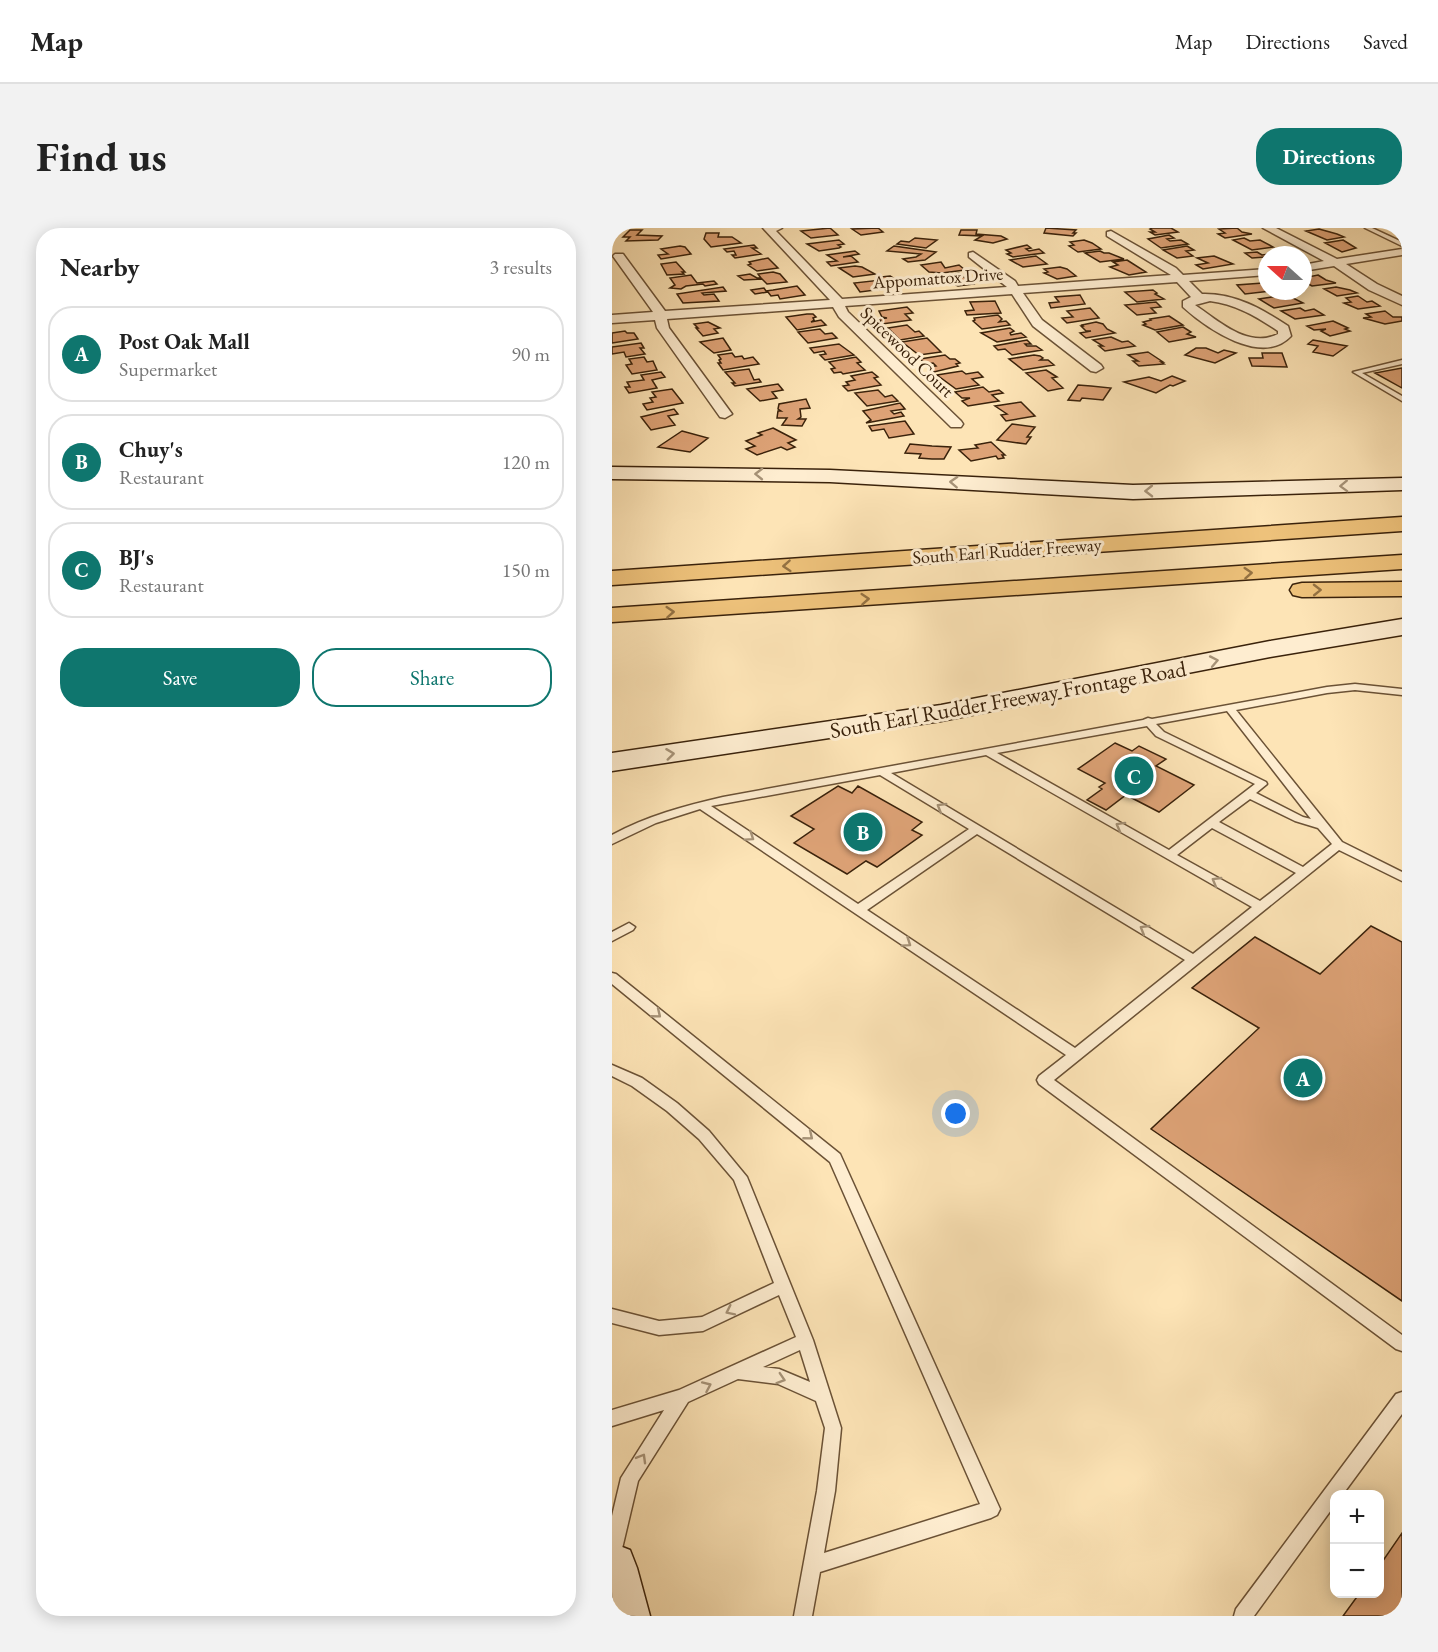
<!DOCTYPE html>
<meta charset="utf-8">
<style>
:root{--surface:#fff;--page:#f2f2f2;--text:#222;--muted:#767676;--line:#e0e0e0;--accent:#0f766e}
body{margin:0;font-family:"EB Garamond",serif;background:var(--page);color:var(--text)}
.controls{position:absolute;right:18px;bottom:18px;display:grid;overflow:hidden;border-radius:12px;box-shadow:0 3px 15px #0003}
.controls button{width:54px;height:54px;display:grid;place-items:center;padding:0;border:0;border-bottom:2px solid var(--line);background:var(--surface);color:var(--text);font:30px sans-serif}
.compass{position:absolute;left:646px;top:18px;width:54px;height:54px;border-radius:50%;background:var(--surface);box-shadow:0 3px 15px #0003;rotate:291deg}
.you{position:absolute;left:344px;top:886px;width:21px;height:21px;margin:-15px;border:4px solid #fff;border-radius:50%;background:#1a73e8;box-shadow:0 0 0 9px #1a73e833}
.badge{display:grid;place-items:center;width:39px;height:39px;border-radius:50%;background:var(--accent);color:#fff;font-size:20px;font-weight:700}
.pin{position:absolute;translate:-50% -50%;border:3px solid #fff;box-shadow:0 2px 6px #0006}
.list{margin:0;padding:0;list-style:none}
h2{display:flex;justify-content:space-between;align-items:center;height:78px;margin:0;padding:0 24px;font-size:26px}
h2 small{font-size:20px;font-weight:400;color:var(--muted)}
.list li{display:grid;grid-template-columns:39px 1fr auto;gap:18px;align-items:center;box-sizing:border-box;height:96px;margin:0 12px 12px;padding:0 12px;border:2px solid var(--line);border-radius:24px}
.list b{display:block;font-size:22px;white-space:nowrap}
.list p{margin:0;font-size:20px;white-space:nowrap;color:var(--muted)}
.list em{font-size:20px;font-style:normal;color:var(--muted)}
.actions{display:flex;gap:12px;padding:18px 24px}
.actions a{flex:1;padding:14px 0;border:2px solid var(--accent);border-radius:24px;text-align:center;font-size:21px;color:var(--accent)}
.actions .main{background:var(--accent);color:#fff}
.map{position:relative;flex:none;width:790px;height:1388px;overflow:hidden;border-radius:24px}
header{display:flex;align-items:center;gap:36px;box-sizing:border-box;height:84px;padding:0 30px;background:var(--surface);border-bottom:2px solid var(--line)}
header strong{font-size:28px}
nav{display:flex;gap:33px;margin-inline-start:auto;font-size:21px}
.intro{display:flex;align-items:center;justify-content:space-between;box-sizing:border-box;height:144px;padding:0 36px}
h1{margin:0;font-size:42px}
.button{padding:15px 27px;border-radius:24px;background:var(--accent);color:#fff;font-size:21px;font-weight:700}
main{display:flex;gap:36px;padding:0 36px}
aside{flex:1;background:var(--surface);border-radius:24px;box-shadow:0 3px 15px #0003}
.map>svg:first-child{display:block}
.building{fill:#dea377;stroke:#3a220b;stroke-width:1.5}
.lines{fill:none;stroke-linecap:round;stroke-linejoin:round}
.service-casing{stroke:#6b5236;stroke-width:3}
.minor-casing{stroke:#6b5236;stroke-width:3}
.secondary-casing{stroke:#3a220b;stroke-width:3}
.motorway-casing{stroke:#3a220b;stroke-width:3}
.service{fill:#feedd0;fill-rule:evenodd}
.minor{fill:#feedd0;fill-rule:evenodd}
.secondary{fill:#feedd0;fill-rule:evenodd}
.motorway{fill:#eec27b;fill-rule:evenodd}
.oneway{stroke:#a69277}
.oneway2{stroke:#947243}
.labels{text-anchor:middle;stroke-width:6;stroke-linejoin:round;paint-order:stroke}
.far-street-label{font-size:18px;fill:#3a220b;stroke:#feedd0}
.street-label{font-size:22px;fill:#3a220b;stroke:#feedd0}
</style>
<header>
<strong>Map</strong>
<nav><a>Map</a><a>Directions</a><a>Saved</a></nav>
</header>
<div class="intro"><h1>Find us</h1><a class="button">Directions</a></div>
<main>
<aside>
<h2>Nearby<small>3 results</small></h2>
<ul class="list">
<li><span class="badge">A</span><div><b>Post Oak Mall</b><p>Supermarket</p></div><em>90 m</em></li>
<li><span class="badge">B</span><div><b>Chuy's</b><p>Restaurant</p></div><em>120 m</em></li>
<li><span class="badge">C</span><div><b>BJ's</b><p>Restaurant</p></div><em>150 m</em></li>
</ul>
<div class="actions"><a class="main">Save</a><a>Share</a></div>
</aside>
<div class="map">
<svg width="790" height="1388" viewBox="0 0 790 1388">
<rect width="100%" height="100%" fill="#fde4b6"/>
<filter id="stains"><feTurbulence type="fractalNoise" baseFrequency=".00333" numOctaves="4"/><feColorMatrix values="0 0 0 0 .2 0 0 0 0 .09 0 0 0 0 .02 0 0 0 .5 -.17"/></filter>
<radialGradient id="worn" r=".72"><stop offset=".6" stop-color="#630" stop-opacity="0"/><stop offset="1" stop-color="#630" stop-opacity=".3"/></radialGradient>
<path class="building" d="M218 0 226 7 199 10 189 3Z
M266 0 271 4 249 7 240 1Z
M434 0 464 2 461 5H464L461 8 432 5Z
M540 0H559L566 4 543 7 538 4H543L538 1Z
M625 0 630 4 640 6 613 10 606 6 613 5 607 1Z
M707 1 725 6 732 9 715 12 694 3Z
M18 2H30L25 7 50 8 46 12 14 13 18 9H11Z
M349 2H365L364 6 389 8 395 11 381 15 363 12 370 8 347 7Z
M94 5H107L106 9H120L129 15 99 19 92 11Z
M557 7 562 10 555 11 558 13 569 12 576 16 549 20 536 11Z
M303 10 325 12 314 20 285 16 289 13 297 14Z
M632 10 638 13 648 12 661 19 640 22 621 12Z
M227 12 232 16 226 17 229 19 227 20 207 23 195 16Z
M472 12 480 15 489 21 466 24 457 18 462 17 458 14Z
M731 12 744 20 730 24 713 15Z
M142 17 145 20H140L149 26 123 30 120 27H124L122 23 115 24 112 21Z
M415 17 419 20 414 21 417 23 427 21 432 25 401 29 395 26 399 25 394 22Z
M68 18 73 19 79 26 49 31 46 27 56 26 49 21Z
M282 18 324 24 313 32 296 34 291 31 304 29 309 26 275 23Z
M575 18 582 22 574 23 581 28 565 30 551 22Z
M243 23 247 26 231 29 239 28 246 34 219 38 215 34 225 33 215 27Z
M488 23 492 25H497L512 31 488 34 473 25Z
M645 24 650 27 672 24 677 27 640 30 633 25Z
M424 28 435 36 411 39 398 32Z
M602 28 621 36 591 41 584 37 596 35 585 30Z
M156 30 166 40 145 43 136 37 139 36 137 34Z
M515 32 534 44 517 47 498 39 506 37 501 34Z
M64 34 73 44H70L72 46 55 47 49 36Z
M329 34 333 40 347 37 353 42 330 45 317 44 309 37Z
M243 38 250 39 263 46 241 49 227 40Z
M448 39 455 41 464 48 445 51 432 45 436 44 432 41Z
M161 44 168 46 175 54 155 56 150 51 132 52 126 48 138 46 145 50H149L146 46Z
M347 45 353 50 357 49 362 56 346 58 324 49Z
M79 47 85 55 102 53 105 56 93 58 91 56 74 58 69 61 58 60 63 57 58 50Z
M706 47 714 52 724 55 700 58 691 53V50Z
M278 48 283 51 264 54 271 61 248 64 242 55 270 52 268 49Z
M651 55 655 58V63H659L633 66 625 57Z
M185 58 193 67 168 71 166 67 159 68 156 64 143 66 139 62 152 60 154 63 161 62Z
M111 59 114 63 90 65 92 67 102 66 107 73 71 75 65 66Z
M724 59 738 62 745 65 725 68 712 61Z
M541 62 545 65 543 66 552 71 525 74 513 64Z
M468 67 473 76 439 80 437 75 447 74 443 69Z
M667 68 672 71 681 70 691 75 662 80 647 71Z
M746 68 755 74 760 73 768 78 746 81 732 75 739 74 734 70Z
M383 73 389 85 355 87 353 83 362 82 358 74Z
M544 74 549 79 539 80 544 85 525 87 513 77Z
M295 79 301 85 293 86 299 92 270 96 266 91 275 90 270 89 267 83Z
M478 80 487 90 455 95 450 90 461 89 455 83Z
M688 80 693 83 702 81 712 87 683 91 669 83Z
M773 83 781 89H790V93L773 96 751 90 759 89 754 86Z
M195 86H201L204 89 201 90 202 92 199 94 209 92 214 97 185 102 174 89Z
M386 87 390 91 387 94 394 93 398 97 370 101 361 93 363 92 362 90Z
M557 88 571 97 543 102 531 97 534 96 531 94 539 92 538 91Z
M721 93 736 100 733 101 738 103 718 108 709 103 714 101 702 102 695 98Z
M96 94 108 100 102 101 106 105 91 108 84 100H86L82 96Z
M484 94 491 96 495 101 503 105 474 110 468 105 479 103H474L469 98H471L470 97Z
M295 97 303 104 307 103 312 108 288 112 276 100Z
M571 99 579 104 575 106 584 109 557 114 545 104Z
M398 100 402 103 398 105 399 107 409 105 414 109 385 114 369 105Z
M208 101 213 106 220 105 225 110 196 115 186 104Z
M13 103 15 105H22L26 111 0 115V105Z
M499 109 510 114 516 113 523 118 493 123 487 118H491L481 112Z
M111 110 119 122 102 125 88 114Z
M315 110 329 124 307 127 290 114Z
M415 112 419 116H413L415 118H424L430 122 400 127 393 121 386 122 382 118Z
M701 112 735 118 721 128 701 124 706 118 696 116Z
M29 115 32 120H28L33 126 14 129 12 124 0 126V119Z
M227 116 242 127 213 132 208 127 214 126 212 123 202 125 198 120Z
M584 120H594L606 125 612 122 624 125 603 135 573 127Z
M536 124 551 134H549L552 136 527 138 521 133H526L516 127Z
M120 125 123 129 130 128 132 131 141 129 147 136 111 142 106 135H109L107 132 109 131 106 127Z
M650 125H670L675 139 640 138 637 130H651Z
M333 127 338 131H343L348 135 344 136 346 138 322 144 317 139 324 138 321 135 314 136 308 131Z
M422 127 428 128 431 130 428 132H436L442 137 411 142 397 131Z
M32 129 35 134 41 133 45 142 20 146 14 137 20 136 17 131Z
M244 129 249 134 245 135 253 142 231 146 229 144 222 145 219 141 223 140 217 134Z
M790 140V160L763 145Z
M137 141 142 152 147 151 149 154 123 158 120 155H123L113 144Z
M434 142 445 149 440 150 451 160 436 163 414 145Z
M350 143 354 146 366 144 371 149 360 151 367 157 344 161 325 147Z
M49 144 53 149 40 152 45 160 17 165 13 159H18L15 154 32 152 29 147Z
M260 144 266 149 262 150 269 157 236 163 231 158 237 157 234 154 243 152 239 148Z
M560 148 573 153 561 158 558 157 544 165 512 154 537 149 549 153Z
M166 156 171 162 160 164 165 170 148 173 135 161Z
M466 157 479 158 499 160 491 172 470 170 468 173 456 172Z
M371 159 377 164 387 162 391 165 380 167 387 173 356 178 350 173 358 170H350L343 164Z
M60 161 71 175 35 182 31 176 41 174 38 170 44 169 40 164Z
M266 162 273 169 280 167 286 173 255 178 243 165Z
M194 171 198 180 188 181 189 189 186 191H194L190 198 170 197 175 190H165L166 183H169L166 181 167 176Z
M409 174 423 188 394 193 389 187 395 186 383 178Z
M288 175 293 181 279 183 282 186 289 184 292 188 254 195 259 192 251 183Z
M62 181 66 186 56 188 63 197 39 202 29 189Z
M293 193 302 206 277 210 272 201 260 203 257 198Z
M400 196 423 199 415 209H419L414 216 385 212Z
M161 200 184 212 176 215 183 219 175 222 169 219 145 227 134 221 143 218 134 213 150 207 146 205Z
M70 203 96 210 78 224 46 219Z
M379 214 393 227H390L392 230 386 231 384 228 359 233 347 222 366 220 363 217Z
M298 216 320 218 339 219 332 231H320L307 230 309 226 293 225Z
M503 515 520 523 527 518 554 531 544 538 582 557 547 584 514 567 494 582 475 572 490 561 487 559 493 555 466 541Z
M226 558 240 565 246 558 310 594 300 602 310 607 265 639 254 633 235 646 182 615 202 601 179 588Z
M759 698 790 714V1073L539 901 647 800 580 760 643 709 708 746Z
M790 1305V1388H731L747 1366H768V1337Z"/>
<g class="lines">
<defs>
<path id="service" d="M753 0H760L790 14V18Z
M790 132V136L750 145 790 168V173L741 144Z
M743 456 790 461V467L743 462 715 465 624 482 730 614 790 644V653L727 622 442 852 790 1107V1123L784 1121 427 856 425 852 427 848 454 827 88 581 44 595 0 616V607C35 588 72 578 111 569L531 492 536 490 540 491 715 459ZM615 483 699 591 691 589 644 565 655 556 654 554 552 504 544 496ZM535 498 544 508 643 556 557 622 385 525ZM374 527 640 679 581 726 279 545ZM268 547 357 601 246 676 99 578ZM638 571 683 593 706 600 720 616 691 639 607 594ZM600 600 684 645 648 673 565 627ZM365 606 573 732 463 820 255 682Z
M17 695 23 699 21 702 0 713V704Z
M0 745 4 746 228 926 388 1281 385 1287 379 1290 208 1344 200 1388H182L205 1263 213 1200 204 1173 166 1156 126 1151 76 1174 26 1253 9 1325 6 1331 0 1334V1288L9 1250 52 1182 0 1198V1182L67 1162 184 1109 167 1067 91 1103 47 1107 0 1095V1081L47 1093 90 1089 162 1055 122 952 87 911 55 883 20 858 0 848V837L30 850 65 875 97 903 135 949 201 1112 229 1200 223 1263 212 1325 368 1276 218 934 0 756ZM188 1122 198 1154 167 1141 151 1139Z
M790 1164V1186L731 1266H722V1278L642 1388H622L624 1381 784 1166Z"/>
<path id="minor" d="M151 0H170L164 3 230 71 395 59 357 29V25L361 24 403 53 406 58 559 47 495 8V4L499 3 564 40 571 47 655 41V47L577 53 590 66C623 65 650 81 676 98L679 108C650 139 594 100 571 79V73L579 69 565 54 411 65 430 92 489 137 491 140 484 144 479 143 421 98 400 66 233 78 236 84 349 193 351 196 349 199H339L227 89 221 79 55 91 57 100 120 186 113 190 108 189 45 100 43 92 0 95V87L41 84 1 28 3 26H11L53 83 218 72ZM598 73C624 76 645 89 666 103V106C636 121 607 93 583 77Z
M651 0H664L725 31 790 21V27L734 36 765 56 790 68V77L757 62 722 38 691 43V37L712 33Z"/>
<path id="secondary" d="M0 239 218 242 521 257 790 250V262L521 271 218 254 0 251Z
M790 391V407L658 429 329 493 0 543V525L329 477 658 413Z
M0 1315 18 1322 25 1340 38 1388H0Z"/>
<path id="motorway" d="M790 289V303L0 357V343Z
M790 327V341L0 394V380Z
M790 354V368L690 369 681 367 678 362 681 357 690 355Z"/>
</defs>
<use href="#service" class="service-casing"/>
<use href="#minor" class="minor-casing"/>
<use href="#secondary" class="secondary-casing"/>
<use href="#motorway" class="motorway-casing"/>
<use href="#service" class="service"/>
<use href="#minor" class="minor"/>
<use href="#secondary" class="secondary"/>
<use href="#motorway" class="motorway"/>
</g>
<defs><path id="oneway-chevron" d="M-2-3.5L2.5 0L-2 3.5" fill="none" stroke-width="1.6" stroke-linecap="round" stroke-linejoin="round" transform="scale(1.5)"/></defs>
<g class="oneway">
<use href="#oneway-chevron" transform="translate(147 246) rotate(-179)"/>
<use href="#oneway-chevron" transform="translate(342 254) rotate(-177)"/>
<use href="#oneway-chevron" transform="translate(732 258) rotate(178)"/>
<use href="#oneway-chevron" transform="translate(537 263) rotate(179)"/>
<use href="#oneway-chevron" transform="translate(602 433) rotate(-11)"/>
<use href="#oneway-chevron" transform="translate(58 526) rotate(-7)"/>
<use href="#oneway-chevron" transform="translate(329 579) rotate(-149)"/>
<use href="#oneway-chevron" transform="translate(508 598) rotate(-151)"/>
<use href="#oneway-chevron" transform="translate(138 609) rotate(34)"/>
<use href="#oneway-chevron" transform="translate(604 653) rotate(-150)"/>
<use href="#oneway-chevron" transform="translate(532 701) rotate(-149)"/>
<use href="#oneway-chevron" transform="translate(295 715) rotate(34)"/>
<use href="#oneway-chevron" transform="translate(45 786) rotate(39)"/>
<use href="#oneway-chevron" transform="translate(197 908) rotate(39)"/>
<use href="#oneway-chevron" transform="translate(118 1083) rotate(154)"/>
<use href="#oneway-chevron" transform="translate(169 1151) rotate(18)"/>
<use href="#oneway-chevron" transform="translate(95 1158) rotate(-24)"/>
<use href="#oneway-chevron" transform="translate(30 1230) rotate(-60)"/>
</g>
<g class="oneway2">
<use href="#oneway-chevron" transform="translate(175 338) rotate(176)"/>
<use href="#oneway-chevron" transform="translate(636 345) rotate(-4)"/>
<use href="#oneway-chevron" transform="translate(705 362) rotate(-1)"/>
<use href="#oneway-chevron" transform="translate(253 371) rotate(-4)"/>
<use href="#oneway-chevron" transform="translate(58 384) rotate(-4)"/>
</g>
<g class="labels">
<g class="far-street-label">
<text transform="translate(326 50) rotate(-4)" y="6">Appomattox Drive</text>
<text transform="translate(295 124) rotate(44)" y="6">Spicewood Court</text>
<text transform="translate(395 323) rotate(-4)" y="6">South Earl Rudder Freeway</text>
</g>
<g class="street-label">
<text transform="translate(396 471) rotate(-10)" y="8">South Earl Rudder Freeway Frontage Road</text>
</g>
</g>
<rect width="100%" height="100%" filter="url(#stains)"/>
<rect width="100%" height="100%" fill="url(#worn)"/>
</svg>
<div class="controls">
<button>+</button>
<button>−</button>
</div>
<svg class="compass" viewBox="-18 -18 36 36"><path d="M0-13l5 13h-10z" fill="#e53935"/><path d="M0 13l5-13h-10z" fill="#767676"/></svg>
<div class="you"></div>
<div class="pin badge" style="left:691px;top:850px">A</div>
<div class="pin badge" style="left:251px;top:604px">B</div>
<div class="pin badge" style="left:522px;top:548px">C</div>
</div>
</main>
